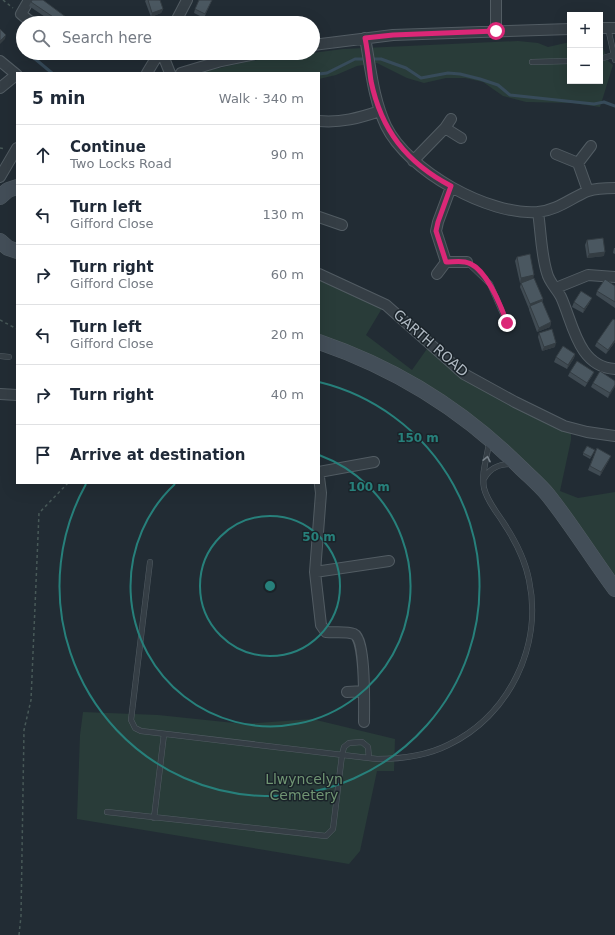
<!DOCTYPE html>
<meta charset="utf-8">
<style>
:root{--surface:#fff;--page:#f6f6f7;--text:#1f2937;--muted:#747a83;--line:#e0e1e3}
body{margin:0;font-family:"DejaVu Sans",sans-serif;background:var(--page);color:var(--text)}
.controls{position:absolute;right:12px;top:12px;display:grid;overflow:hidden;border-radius:0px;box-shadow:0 4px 16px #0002}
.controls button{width:36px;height:36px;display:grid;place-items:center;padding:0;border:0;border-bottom:1px solid var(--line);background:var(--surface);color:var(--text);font:20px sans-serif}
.stop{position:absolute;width:12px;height:12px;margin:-9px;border:3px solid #db2777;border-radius:50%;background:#fff}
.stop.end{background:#db2777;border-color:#fff;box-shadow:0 1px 4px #0008}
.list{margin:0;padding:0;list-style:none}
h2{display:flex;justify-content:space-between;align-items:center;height:52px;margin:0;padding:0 16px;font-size:17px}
h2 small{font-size:13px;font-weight:400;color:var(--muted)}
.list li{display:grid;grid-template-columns:26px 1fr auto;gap:12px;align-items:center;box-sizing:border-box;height:60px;padding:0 16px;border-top:1px solid var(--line)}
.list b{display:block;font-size:15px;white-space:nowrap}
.list p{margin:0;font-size:13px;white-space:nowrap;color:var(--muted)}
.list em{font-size:13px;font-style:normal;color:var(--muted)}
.icon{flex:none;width:22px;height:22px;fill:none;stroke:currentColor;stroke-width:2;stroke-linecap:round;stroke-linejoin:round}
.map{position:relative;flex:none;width:615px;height:935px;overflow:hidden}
.search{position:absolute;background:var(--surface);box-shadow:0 4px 16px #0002;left:16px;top:16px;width:304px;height:44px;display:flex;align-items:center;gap:10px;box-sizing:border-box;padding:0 14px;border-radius:22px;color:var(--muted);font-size:15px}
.panel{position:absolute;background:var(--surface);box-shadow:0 4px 16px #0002;left:16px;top:72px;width:304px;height:412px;border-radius:0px}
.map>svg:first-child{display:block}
.green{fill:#293c39}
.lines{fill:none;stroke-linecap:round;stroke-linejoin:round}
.stream{stroke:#374b5a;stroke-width:3}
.lane-casing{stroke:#525c63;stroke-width:6}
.street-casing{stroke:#525c63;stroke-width:12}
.secondary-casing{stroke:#525c63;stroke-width:16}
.path{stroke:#485958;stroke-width:1.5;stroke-dasharray:3 3;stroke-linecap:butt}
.lane{stroke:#353e45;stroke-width:5}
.street{stroke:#353e45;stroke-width:10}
.secondary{stroke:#434e58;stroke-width:15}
.wall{fill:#404b53}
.shaded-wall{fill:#343d43}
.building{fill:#4a5760;stroke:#343d43}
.oneway{stroke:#78828a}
.route{stroke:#db2777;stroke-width:5}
.ring{fill:none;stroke:#27807b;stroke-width:2}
.labels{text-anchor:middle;stroke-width:3;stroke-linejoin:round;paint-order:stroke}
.street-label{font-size:14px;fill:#afb9c2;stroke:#1a2329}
.park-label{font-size:14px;fill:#709573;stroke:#1a2329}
.centre{fill:#27807b;stroke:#1a2329;stroke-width:2}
.ring-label{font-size:12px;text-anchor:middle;font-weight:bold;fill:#27807b;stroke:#1a2329;stroke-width:3;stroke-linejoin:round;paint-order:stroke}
</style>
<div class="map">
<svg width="615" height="935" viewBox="0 0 615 935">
<rect width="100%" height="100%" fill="#222c34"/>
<path class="green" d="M518 41 538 43 548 47 570 42V81H600L601 43 608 61 613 65 600 107 572 103 526 102 503 96 483 82 465 78H446L424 83 407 78 377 63 357 66 336 75 319 79V73H198L250 61 343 49Z
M319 276 384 305 366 335 412 370 429 346 453 366 571 424V440L560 491 578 498 615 492V577L510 449 319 337Z
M83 712 158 715 244 724 312 719 395 739 394 771H377L360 851 349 864 77 819 80 735Z"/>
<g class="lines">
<path class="stream" d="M28 53 52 73
M319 74 327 73 355 59H381L406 68 421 78 448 73 460 74 480 79 498 85 510 95 594 104 604 102 615 106"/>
<defs>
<path id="lane" d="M608 28 615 60
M600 59 613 55
M532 62 570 61
M467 262 490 284 507 323
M0 356 9 357
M484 479C490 467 500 464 512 464
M150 562 131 720 135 728 141 731 377 759C402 759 426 756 448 745 509 716 543 646 529 580 525 559 515 540 503 522 496 511 487 501 484 488 481 473 487 458 489 443
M107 812 326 836 333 829 342 755 344 747 349 743 362 742 368 747 369 758
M154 818 164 734"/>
<path id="street" d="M29 0 21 14 32 23
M175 23 187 0
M600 28H615
M496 31V0
M365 38C371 69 373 98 386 126 408 171 489 216 538 212 558 210 571 198 588 191 597 188 606 188 615 188
M313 45 393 35 570 29
M162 53 170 73
M0 61 17 75
M147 73 159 53
M181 73 221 61 260 53
M0 88 16 75
M319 121C341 123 359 118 380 111
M445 128 451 119
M556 154 578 163 588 191
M413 161 445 128 461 138
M578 163 591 146
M0 177 17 148
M538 212C541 232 541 254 547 273 549 282 557 289 561 297 573 323 578 367 615 369
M319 217 342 225
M446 262 436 231 438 222 451 187
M319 274 386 305 464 374 515 402 564 426 587 432 615 436
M437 274 446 262H467
M556 288 588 275 615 277
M0 394 17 395
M319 472 374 462
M319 477 321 493 315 572 321 625 326 632C334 633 346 631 354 634 366 639 364 708 364 722
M315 572 389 561
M347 692 364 691"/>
<path id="secondary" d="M0 197 8 190 17 187
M0 241 8 248 17 251
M319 342C395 368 463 410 520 467 529 476 540 485 548 495 572 525 592 558 615 589"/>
</defs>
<use href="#lane" class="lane-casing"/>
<use href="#street" class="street-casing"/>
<use href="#secondary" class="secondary-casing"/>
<path class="path" d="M3 0 13 8
M0 148 5 149
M0 320 17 329
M19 935 21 916 24 730 31 700 39 513 68 483"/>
<use href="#lane" class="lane"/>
<use href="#street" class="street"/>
<use href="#secondary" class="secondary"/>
</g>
<path class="wall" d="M146 0H148L163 9 161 13 151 17 145 1Z
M212 0 204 18 194 13 195 9Z
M31 2 74 23H54L29 6Z
M587 240 604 256 587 258 585 245Z
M614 248H615V254L613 253Z
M517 257 533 278 543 299 542 302 551 322 550 327 537 332 529 310V308V309L520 287 521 283 526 281 520 283 515 261Z
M615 286V308L596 295 597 291Z
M574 302H590L583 313 572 307Z
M539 333 555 347 542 351 538 337Z
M597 342H615L606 354 595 346Z
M575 354 574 358 567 369 554 362 556 357Z
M570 372H594L592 376 585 387 568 376Z
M615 381 608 398 591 387 593 383Z
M597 448 609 460 600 476 588 470Z
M594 452 590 459 583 455V453Z"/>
<path class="shaded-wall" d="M163 9 161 13 151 17 152 13Z
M6 35 5 39 0 44V41Z
M605 252 604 256 587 258 589 254Z
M534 275 533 280 520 283 521 278Z
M592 298 590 302 583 313 584 309Z
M543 299 541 304 530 306 529 309 530 304Z
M551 322 550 327 537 332 539 328Z
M615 340V342L606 354 608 350Z
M556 343 555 347 542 351 544 347Z
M575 354 574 358 567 369 568 365Z
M615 385V387L608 398 610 393Z
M611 456 609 460 600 476 601 472Z"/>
<path class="building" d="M32 0H43L74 23H62L31 2Z
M148 0H160L163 9 152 13Z
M199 0H212L205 14 195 9Z
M0 29 6 35 0 41Z
M603 238 605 252 589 254 587 240Z
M530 254 534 275 521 278 517 257Z
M534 278 543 299 530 304 521 283Z
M605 279 615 286V302L597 291Z
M581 291 592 298 584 309 574 302Z
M542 301 551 322 539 328 530 306Z
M613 319 615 320V340L608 350 597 342Z
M552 329 556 343 544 347 539 333Z
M563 346 575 354 568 365 556 357Z
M577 361 594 372 587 383 570 372Z
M600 371 615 381V385L610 393 593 383Z
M587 446 595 450 591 457 583 453Z
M597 448 611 456 601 472 590 466Z"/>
<defs><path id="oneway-chevron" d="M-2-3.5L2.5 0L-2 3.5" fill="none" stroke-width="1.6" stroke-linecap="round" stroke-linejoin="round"/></defs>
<use class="oneway" href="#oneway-chevron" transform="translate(487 459) rotate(-78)"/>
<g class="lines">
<path class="route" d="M496 31 393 35 365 38C368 52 369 67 371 81 381 130 407 163 451 186L438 222 436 231 446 262C452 262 459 261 465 262 485 265 501 306 507 323"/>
</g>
<g class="ring">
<circle cx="270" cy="586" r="70"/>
<path d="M319 455A140 140 0 1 1 175 484"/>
<path d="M319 382A210 210 0 1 1 86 484"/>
</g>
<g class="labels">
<g class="street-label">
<text transform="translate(431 343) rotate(41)" y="5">GARTH ROAD</text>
</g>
<g class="park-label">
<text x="304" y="784">Llwyncelyn<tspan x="304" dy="16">Cemetery</tspan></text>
</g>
</g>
<circle cx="270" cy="586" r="6" class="centre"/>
<g class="ring-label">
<text x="418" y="442">150 m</text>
<text x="369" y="491">100 m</text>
<text x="319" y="541">50 m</text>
</g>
</svg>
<div class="controls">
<button>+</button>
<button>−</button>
</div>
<div class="stop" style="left:496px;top:31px"></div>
<div class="stop end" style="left:507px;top:323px"></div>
<div class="search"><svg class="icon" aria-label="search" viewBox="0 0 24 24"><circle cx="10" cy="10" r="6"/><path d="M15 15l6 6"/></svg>Search here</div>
<section class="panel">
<h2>5 min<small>Walk · 340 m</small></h2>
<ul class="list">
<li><svg class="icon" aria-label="ahead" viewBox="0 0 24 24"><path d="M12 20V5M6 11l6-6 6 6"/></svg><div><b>Continue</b><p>Two Locks Road</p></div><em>90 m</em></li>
<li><svg class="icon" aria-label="left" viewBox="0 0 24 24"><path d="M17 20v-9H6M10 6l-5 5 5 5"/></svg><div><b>Turn left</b><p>Gifford Close</p></div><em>130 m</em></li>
<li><svg class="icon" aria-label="right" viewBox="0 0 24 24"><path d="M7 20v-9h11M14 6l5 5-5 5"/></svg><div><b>Turn right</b><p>Gifford Close</p></div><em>60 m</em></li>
<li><svg class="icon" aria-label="left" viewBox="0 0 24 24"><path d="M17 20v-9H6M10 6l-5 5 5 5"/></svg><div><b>Turn left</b><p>Gifford Close</p></div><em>20 m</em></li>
<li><svg class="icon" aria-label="right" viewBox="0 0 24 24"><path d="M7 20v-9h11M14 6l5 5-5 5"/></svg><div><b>Turn right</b></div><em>40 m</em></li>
<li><svg class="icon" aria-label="arrive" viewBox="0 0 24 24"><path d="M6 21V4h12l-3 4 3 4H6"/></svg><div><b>Arrive at destination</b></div></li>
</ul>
</section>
</div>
